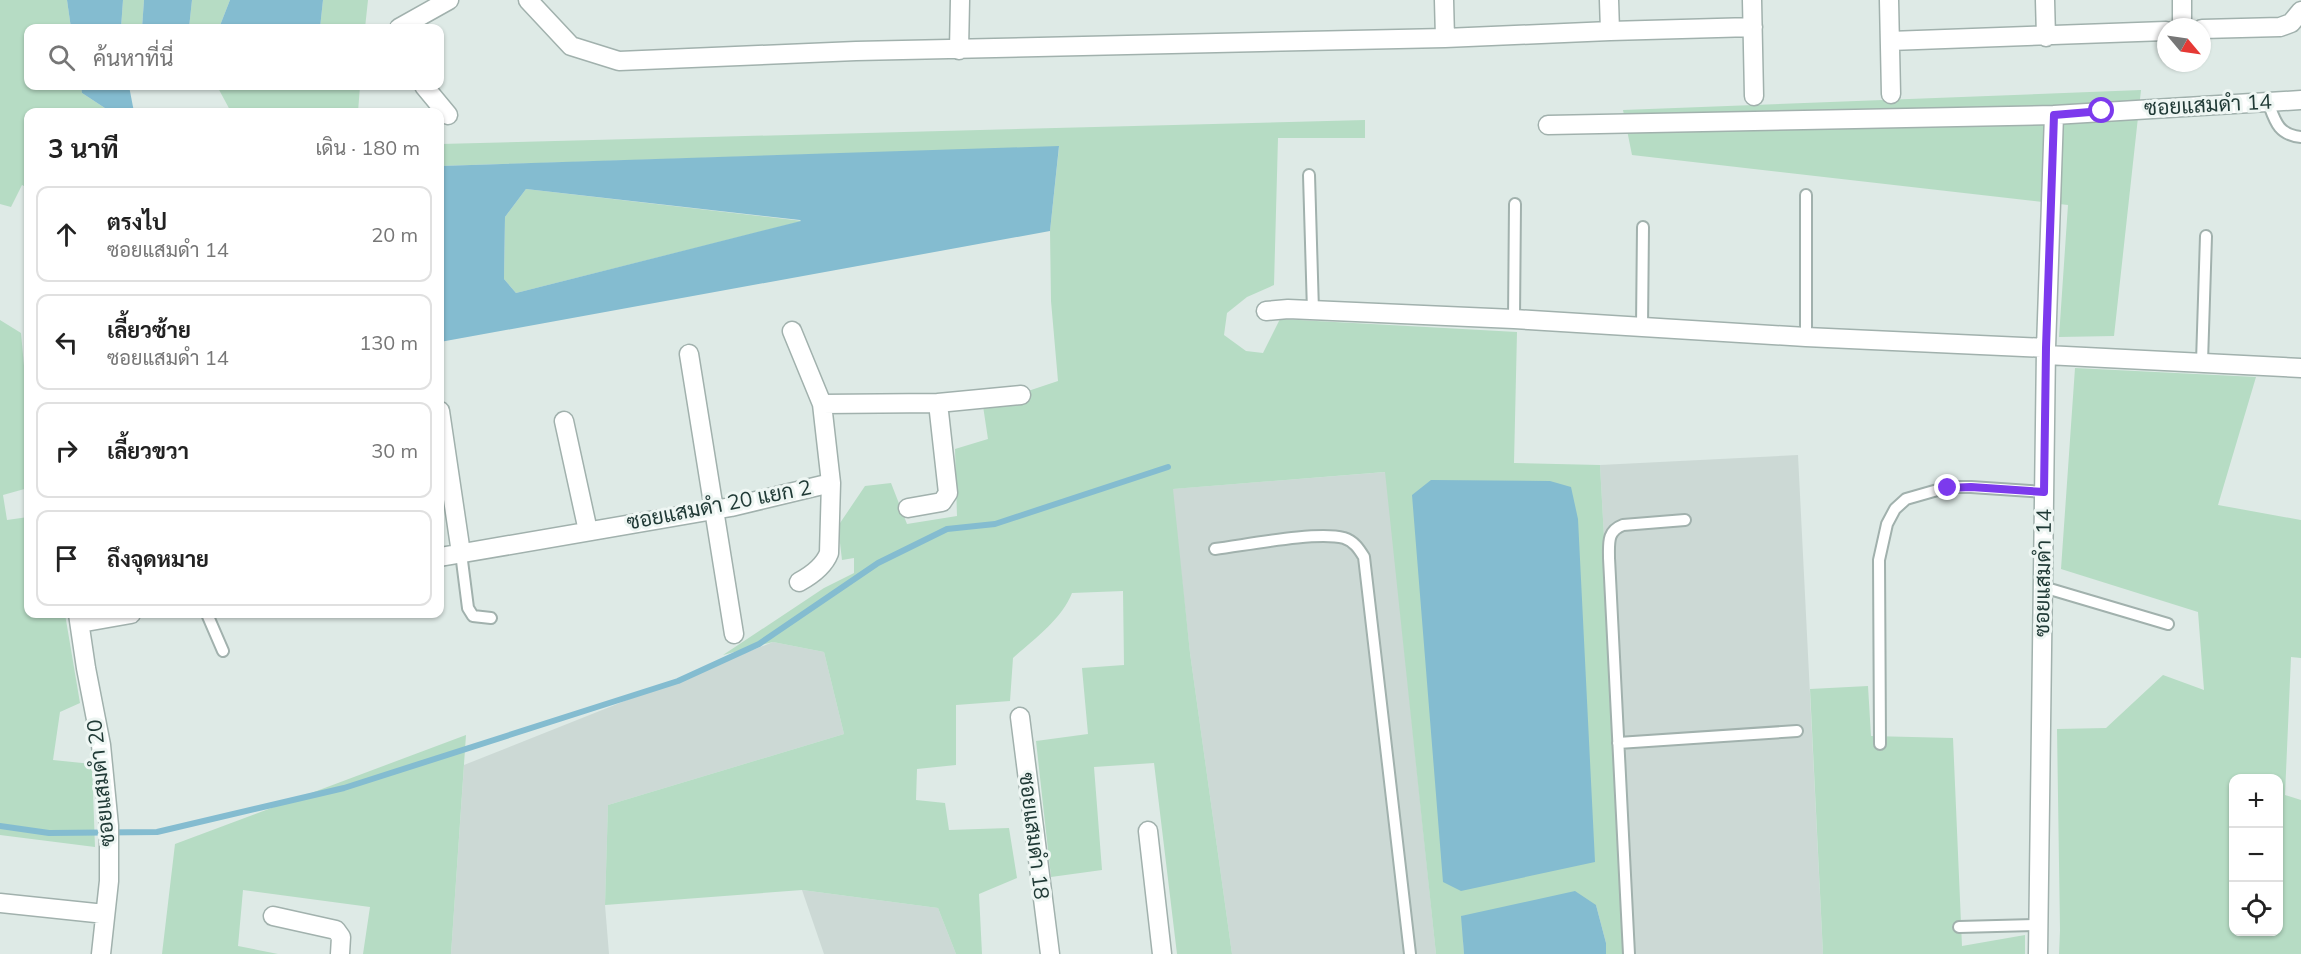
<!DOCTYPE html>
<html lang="th">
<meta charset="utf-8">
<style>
:root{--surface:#fff;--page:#f6f6f6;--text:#222;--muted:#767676;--line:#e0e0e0}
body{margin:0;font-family:Mulish,Sarabun,sans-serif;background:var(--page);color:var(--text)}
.controls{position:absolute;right:18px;bottom:18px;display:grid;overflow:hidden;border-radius:12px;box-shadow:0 2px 4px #0004}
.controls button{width:54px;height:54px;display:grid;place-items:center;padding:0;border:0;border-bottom:2px solid var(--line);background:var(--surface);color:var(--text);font:30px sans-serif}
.compass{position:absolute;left:2157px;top:18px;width:54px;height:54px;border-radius:50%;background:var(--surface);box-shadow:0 2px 4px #0004;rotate:119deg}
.stop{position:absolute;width:18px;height:18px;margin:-14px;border:4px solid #7c3aed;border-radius:50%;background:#fff}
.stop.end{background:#7c3aed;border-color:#fff;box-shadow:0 2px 6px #0008}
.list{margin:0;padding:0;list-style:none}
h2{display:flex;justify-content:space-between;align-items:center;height:78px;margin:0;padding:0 24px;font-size:26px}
h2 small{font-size:20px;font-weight:400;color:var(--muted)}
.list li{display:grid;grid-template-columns:39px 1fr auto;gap:18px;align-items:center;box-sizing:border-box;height:96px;margin:0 12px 12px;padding:0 12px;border:2px solid var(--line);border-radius:12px}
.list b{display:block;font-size:22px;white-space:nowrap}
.list p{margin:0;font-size:20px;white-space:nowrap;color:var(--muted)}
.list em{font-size:20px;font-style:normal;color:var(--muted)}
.icon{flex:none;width:33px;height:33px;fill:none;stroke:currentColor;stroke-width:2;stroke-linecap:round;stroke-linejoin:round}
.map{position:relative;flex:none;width:2301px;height:954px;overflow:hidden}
.search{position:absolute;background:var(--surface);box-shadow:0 2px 4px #0004;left:24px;top:24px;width:420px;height:66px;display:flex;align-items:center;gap:15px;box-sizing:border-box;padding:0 21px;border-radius:12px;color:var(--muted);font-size:22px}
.panel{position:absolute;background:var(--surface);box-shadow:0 2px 4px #0004;left:24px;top:108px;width:420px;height:510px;border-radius:12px}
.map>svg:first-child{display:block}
.built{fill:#ccd9d5}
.green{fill:#b6dcc4;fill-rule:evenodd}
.water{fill:#84bcd0;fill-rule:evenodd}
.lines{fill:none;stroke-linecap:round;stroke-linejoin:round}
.stream{stroke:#84bcd0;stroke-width:6}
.service-casing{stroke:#a1b1ad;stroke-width:14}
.minor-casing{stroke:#a1b1ad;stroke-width:21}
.service{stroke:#fff;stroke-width:10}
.minor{stroke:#fff;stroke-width:18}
.route{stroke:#7c3aed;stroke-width:8}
.labels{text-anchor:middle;stroke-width:6;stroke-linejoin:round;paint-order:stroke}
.street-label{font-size:21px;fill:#1f3935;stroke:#eef6f3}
</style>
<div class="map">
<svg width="2301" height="954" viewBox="0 0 2301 954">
<rect width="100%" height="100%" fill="#deeae6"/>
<path class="built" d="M1798 455 1823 954H1627L1600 465Z
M1386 472 1436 954H1232L1190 653 1172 489Z
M773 642 824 652 844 734 608 805 605 905 609 954H451L464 765Z
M802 890 938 908 956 954H824Z"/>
<path class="green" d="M0 0H67L71 28H28V86H81L82 93 111 112H28V188L22 185 11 207 0 204Z
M123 0H144L142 28H121Z
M192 0H230L219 28H189Z
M323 0H368L365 28H320Z
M217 86H360L358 112H231Z
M2141 90 2114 336 2059 337 2068 205 1632 155 1623 110Z
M1365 120V138H1278L1274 285 1247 297 1227 313 1224 335 1246 351 1263 353 1280 319 1517 332 1514 463 1600 465 1627 954H1606V943L1596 905 1462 916 1464 954H1436L1385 472 1173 489 1190 653 1232 954H1177L1154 763 1094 767 1102 870 1051 877 1036 741 1088 734 1082 668 1124 665 1123 591 1072 593C1062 619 1033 640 1013 658L1010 701 956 705V765L917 769 916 800 945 803 949 830 1009 828 1017 878 979 894 982 954H956L938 908 802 890 605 905 608 805 844 734 824 652 773 642 723 655 824 588 854 573V558L842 560 838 526 865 486 891 483 907 524 957 516 955 449 988 439 983 406 1058 381 1051 301 1050 231 1059 147 440 166V144Z
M526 189 803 221 516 293 504 279 505 217Z
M0 320 21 333 28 410V488L3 495 7 520 28 517V614H65L80 703 60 712 53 760 92 764 95 847 0 835Z
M2075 368 2256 377 2218 505 2301 520V658L2291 657 2285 795 2301 800V954H2059L2060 930 2057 729 2106 728 2163 675 2204 690 2198 612 2061 569ZM2234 778H2278V932H2234Z
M1868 686 1871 736 1953 738 1962 946 2025 935V954H1823L1810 689Z
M466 735 451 954H363L370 907 243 890 238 946 278 954H162L175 844Z"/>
<path class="water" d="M67 0H123L121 28H71Z
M144 0H192L189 28H142Z
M230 0H323L320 28H219Z
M81 86H129L134 112H111L82 93Z
M1059 146 1050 231 440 342V166ZM526 189 800 220 801 221 516 293 504 279 505 217Z
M1431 480 1550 481 1571 487 1578 519 1595 862 1461 891 1443 882 1412 495Z
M1575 891 1596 905 1606 943V954H1464L1461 916Z"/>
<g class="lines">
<path class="stream" d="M0 826 49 833 157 832 344 788 678 681 759 644 878 563 947 529 995 524 1168 467"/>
<defs>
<path id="service" d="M2268 102C2275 121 2278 135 2301 137
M1309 175 1313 311
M1514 319 1515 204
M1642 327 1643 227
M1806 337V195
M2202 362 2206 236
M1215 549C1247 545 1316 531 1344 538 1354 541 1359 549 1364 557L1410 954
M461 553 468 608 473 616 491 618
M2043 587 2168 624
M207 614 223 651
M1618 743 1797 731
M1880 744 1879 560 1887 524 1895 509 1906 499 1948 487H1971L2044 492
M1959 927 2038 925
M1629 954 1609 558C1609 543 1607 531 1623 525L1685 520"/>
<path id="minor" d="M528 0 571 46 619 61 856 51 1445 38 1610 31 1753 27
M1444 0 1445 38
M1609 0 1610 31
M1752 0 1754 96
M1889 0 1891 94
M2045 0 2046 37
M2182 0V27
M399 28 449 0
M2202 29 2280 27 2291 23 2301 11
M1890 41 2166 31
M959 50 960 0
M424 86 448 115
M1548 125 2054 115
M1266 311 1288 309 1514 319 1806 337 2046 348
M792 331 822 404
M689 354 734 634
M2046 355 2301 368
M440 411 461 553
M564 421 588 531
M908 508 942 502 948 493 938 403
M440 557 731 507 831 483 822 404 938 403 1021 395
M799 582C812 575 824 566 829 553L831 483
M78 614 86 668 101 745 109 826V881L101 954
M80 623 131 614
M1020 717 1050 954
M1148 831 1162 954
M0 903 105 914
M273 916 336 930 341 937 340 954
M2038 954 2046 348 2054 115 2301 100"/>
</defs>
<use href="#service" class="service-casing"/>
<use href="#minor" class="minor-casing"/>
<use href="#service" class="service"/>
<use href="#minor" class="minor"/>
</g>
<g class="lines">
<path class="route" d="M1948 488 1971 487 2044 492 2046 348 2054 115 2102 111"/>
</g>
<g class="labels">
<g class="street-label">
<text transform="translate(2208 105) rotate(-3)" y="7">ซอยแสมดำ 14</text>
<text transform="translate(719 505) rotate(-11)" y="7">ซอยแสมดำ 20 แยก 2</text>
<text transform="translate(2043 573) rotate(-89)" y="7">ซอยแสมดำ 14</text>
<text transform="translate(101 783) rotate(-96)" y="7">ซอยแสมดำ 20</text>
<text transform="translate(1034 836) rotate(83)" y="7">ซอยแสมดำ 18</text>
</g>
</g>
</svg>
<div class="controls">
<button>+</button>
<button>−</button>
<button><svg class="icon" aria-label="locate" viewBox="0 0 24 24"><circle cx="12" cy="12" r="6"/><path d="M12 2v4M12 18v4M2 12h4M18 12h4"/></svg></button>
</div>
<svg class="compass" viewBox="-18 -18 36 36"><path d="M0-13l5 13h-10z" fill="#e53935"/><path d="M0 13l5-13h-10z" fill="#767676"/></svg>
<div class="stop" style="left:2102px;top:111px"></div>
<div class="stop end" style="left:1948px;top:488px"></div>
<div class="search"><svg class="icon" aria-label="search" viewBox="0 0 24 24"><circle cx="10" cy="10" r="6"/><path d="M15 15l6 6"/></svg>ค้นหาที่นี่</div>
<section class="panel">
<h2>3 นาที<small>เดิน · 180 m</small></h2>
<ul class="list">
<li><svg class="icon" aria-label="ahead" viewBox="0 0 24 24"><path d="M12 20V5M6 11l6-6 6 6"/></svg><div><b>ตรงไป</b><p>ซอยแสมดำ 14</p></div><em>20 m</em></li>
<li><svg class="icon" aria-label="left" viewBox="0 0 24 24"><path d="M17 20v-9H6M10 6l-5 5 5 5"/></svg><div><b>เลี้ยวซ้าย</b><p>ซอยแสมดำ 14</p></div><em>130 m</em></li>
<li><svg class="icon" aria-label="right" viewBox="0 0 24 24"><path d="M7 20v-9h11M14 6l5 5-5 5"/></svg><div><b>เลี้ยวขวา</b></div><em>30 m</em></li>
<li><svg class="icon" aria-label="arrive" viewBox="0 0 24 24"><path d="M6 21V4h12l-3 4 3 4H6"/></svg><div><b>ถึงจุดหมาย</b></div></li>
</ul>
</section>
</div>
